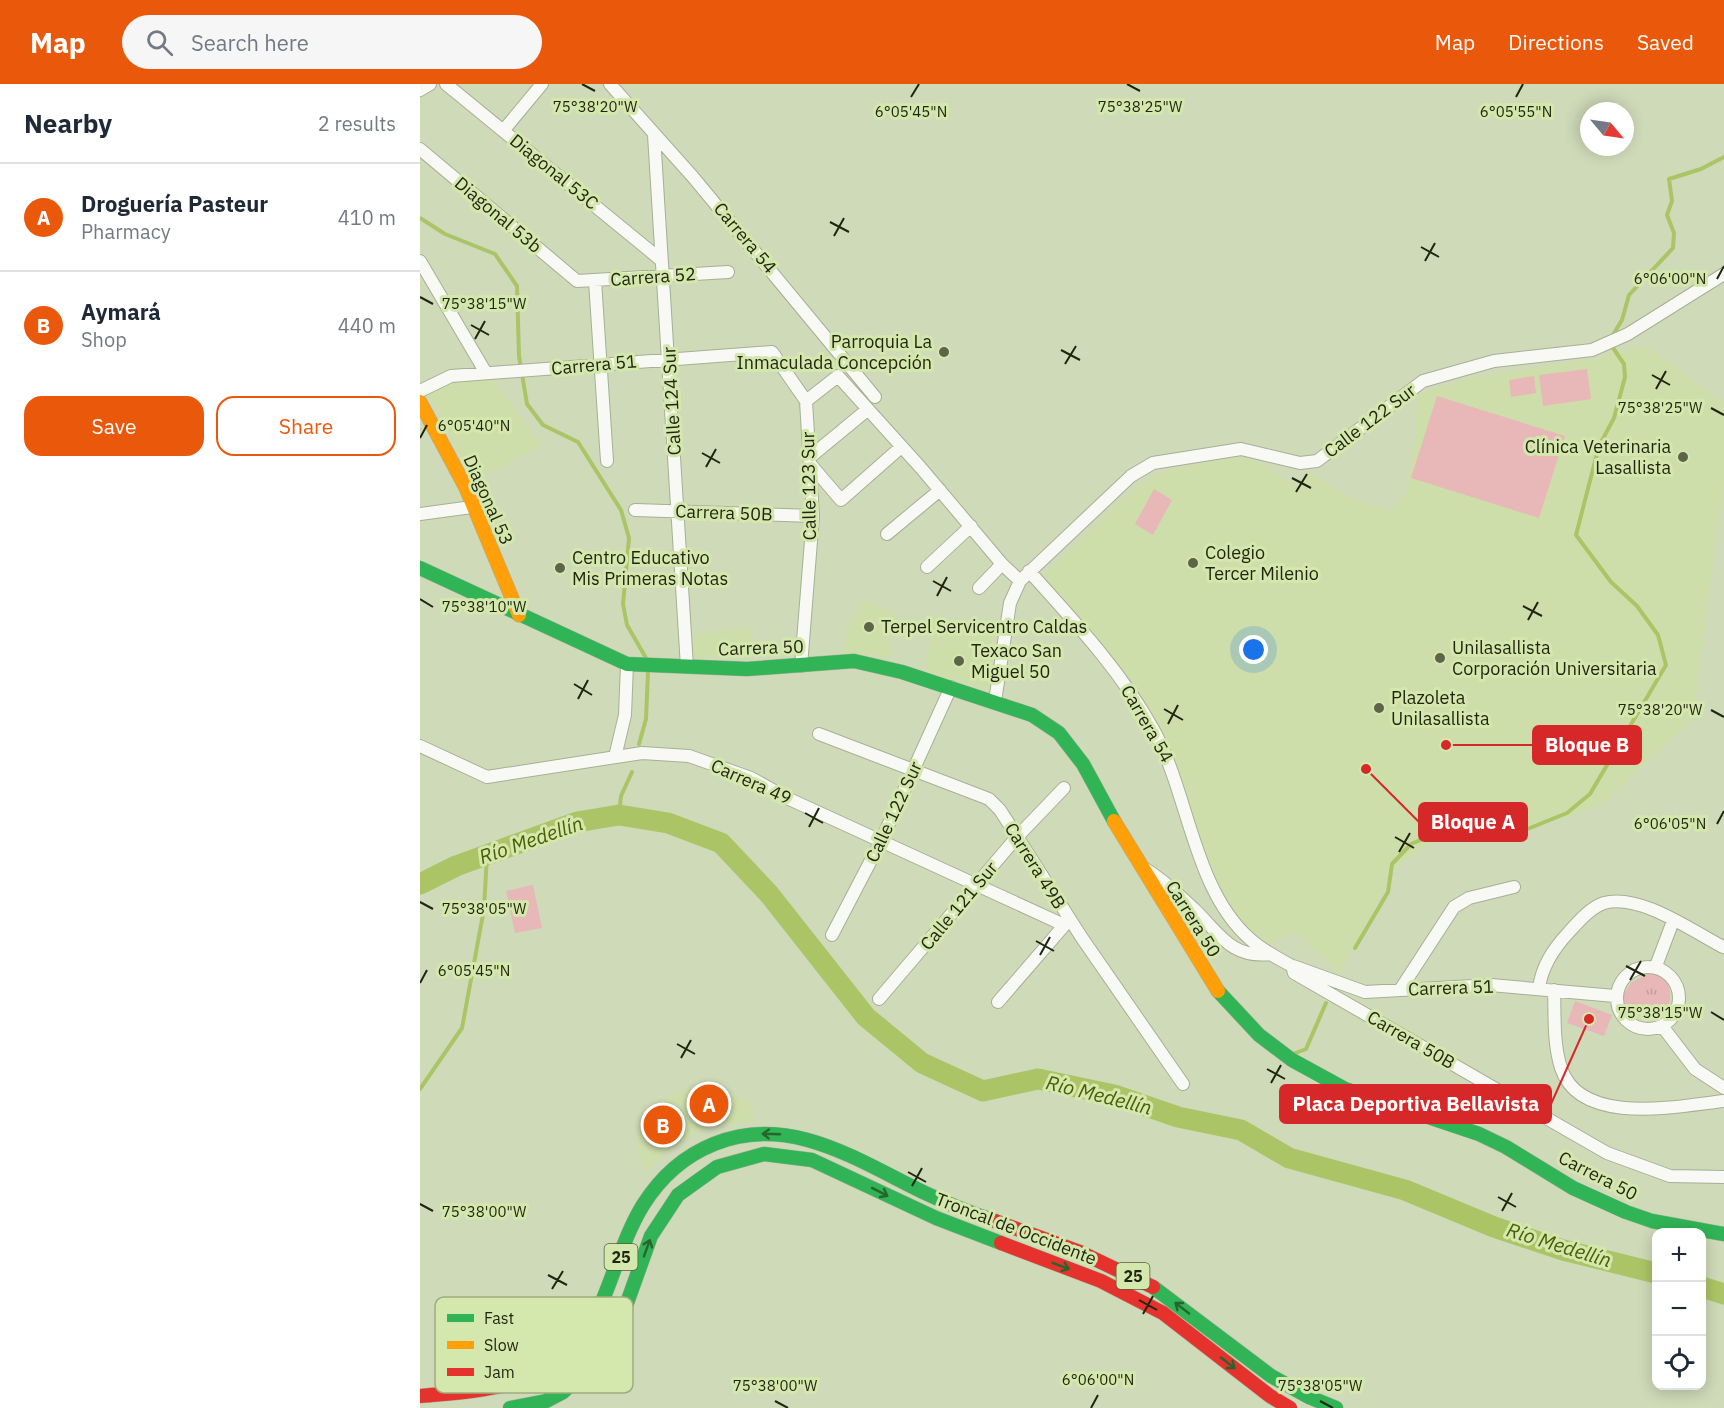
<!DOCTYPE html>
<meta charset="utf-8">
<style>
:root{--surface:#fff;--page:#f6f6f7;--text:#1f2937;--muted:#747a83;--line:#e0e1e3;--accent:#ea580c}
body{margin:0;font-family:"IBM Plex Sans",sans-serif;background:var(--page);color:var(--text)}
.controls{position:absolute;right:18px;bottom:18px;display:grid;overflow:hidden;border-radius:12px;box-shadow:0 3px 15px #0003}
.controls button{width:54px;height:54px;display:grid;place-items:center;padding:0;border:0;border-bottom:2px solid var(--line);background:var(--surface);color:var(--text);font:30px sans-serif}
.compass{position:absolute;left:1160px;top:18px;width:54px;height:54px;border-radius:50%;background:var(--surface);box-shadow:0 3px 15px #0003;rotate:119deg}
.you{position:absolute;left:834px;top:566px;width:21px;height:21px;margin:-15px;border:4px solid #fff;border-radius:50%;background:#1a73e8;box-shadow:0 0 0 9px #1a73e833}
.badge{display:grid;place-items:center;width:39px;height:39px;border-radius:50%;background:var(--accent);color:#fff;font-size:20px;font-weight:700}
.pin{position:absolute;translate:-50% -50%;border:3px solid #fff;box-shadow:0 2px 6px #0006}
.list{margin:0;padding:0;list-style:none}
h2{display:flex;justify-content:space-between;align-items:center;height:78px;margin:0;padding:0 24px;font-size:26px}
h2 small{font-size:20px;font-weight:400;color:var(--muted)}
.list li{display:grid;grid-template-columns:39px 1fr auto;gap:18px;align-items:center;box-sizing:border-box;height:108px;padding:0 24px;border-top:2px solid var(--line)}
.list b{display:block;font-size:22px;white-space:nowrap}
.list p{margin:0;font-size:20px;white-space:nowrap;color:var(--muted)}
.list em{font-size:20px;font-style:normal;color:var(--muted)}
.actions{display:flex;gap:12px;padding:18px 24px}
.actions a{flex:1;padding:14px 0;border:2px solid var(--accent);border-radius:18px;text-align:center;font-size:21px;color:var(--accent)}
.actions .main{background:var(--accent);color:#fff}
.icon{flex:none;width:33px;height:33px;fill:none;stroke:currentColor;stroke-width:2;stroke-linecap:round;stroke-linejoin:round}
.map{position:relative;flex:none;width:1304px;height:1324px;overflow:hidden}
header{display:flex;align-items:center;gap:36px;box-sizing:border-box;height:84px;padding:0 30px;background:var(--accent);color:#fff}
header strong{font-size:28px}
nav{display:flex;gap:33px;margin-inline-start:auto;font-size:21px}
.search{width:420px;height:54px;background:var(--page);display:flex;align-items:center;gap:15px;box-sizing:border-box;padding:0 21px;border-radius:33px;color:var(--muted);font-size:22px}
main{display:flex}
aside{flex:1;background:var(--surface)}
.map>svg:first-child{display:block}
.built{fill:#cedeab}
.grass{fill:#e8b7b7}
.park{fill:url(#park-tufts)}
.lines{fill:none;stroke-linecap:round;stroke-linejoin:round}
.stream{stroke:#abc566;stroke-width:4}
.river{stroke:#abc566;stroke-width:21}
.street-casing{stroke:#a7af95;stroke-width:14}
.fast-casing{stroke:#a7af95;stroke-width:15}
.slow-casing{stroke:#a7af95;stroke-width:15}
.jam-casing{stroke:#a7af95;stroke-width:15}
.street{stroke:#f8f9f4;stroke-width:12}
.fast{stroke:#30b455;stroke-width:14}
.slow{stroke:#ff9f0a;stroke-width:14}
.jam{stroke:#e5322d;stroke-width:14}
.oneway{stroke:#27652e}
.ticks{fill:none;stroke:#1f250f;stroke-width:2}
.poi-dot{fill:#5d644a;stroke:#d4e7ac;stroke-width:2}
.labels{text-anchor:middle;stroke-width:6;stroke-linejoin:round;paint-order:stroke}
.shield{fill:#d4e7ac;stroke:#555f3e;stroke-width:1.5}
.shield-label{font-size:16px;font-weight:bold;fill:#1f250f}
.street-label{font-size:18px;fill:#1f250f;stroke:#d4e7ac}
.poi-label{font-size:18px;fill:#1f250f;stroke:#d4e7ac;text-anchor:start}
.water-label{font-size:20px;font-style:italic;fill:#4a5e03;stroke:#d4e7ac}
.key{fill:#d4e7ac;stroke:#9ead7d;stroke-width:1.5}
.key-label{font-size:16px;fill:#1f250f}
.ticks-label{font-size:15px;text-anchor:middle;fill:#1f250f;stroke:#d4e7ac;stroke-width:6;stroke-linejoin:round;paint-order:stroke}
.leader{fill:none;stroke:#d62828;stroke-width:2}
.callout-dot{fill:#d62828;stroke:#d4e7ac;stroke-width:2}
.callout{fill:#d62828;stroke:#d62828;stroke-width:2}
.callout-label{font-size:20px;text-anchor:middle;font-weight:bold;fill:#fff}
</style>
<header>
<strong>Map</strong>
<div class="search"><svg class="icon" aria-label="search" viewBox="0 0 24 24"><circle cx="10" cy="10" r="6"/><path d="M15 15l6 6"/></svg>Search here</div>
<nav><a>Map</a><a>Directions</a><a>Saved</a></nav>
</header>
<main>
<aside>
<h2>Nearby<small>2 results</small></h2>
<ul class="list">
<li><span class="badge">A</span><div><b>Droguería Pasteur</b><p>Pharmacy</p></div><em>410 m</em></li>
<li><span class="badge">B</span><div><b>Aymará</b><p>Shop</p></div><em>440 m</em></li>
</ul>
<div class="actions"><a class="main">Save</a><a>Share</a></div>
</aside>
<div class="map">
<svg width="1304" height="1324" viewBox="0 0 1304 1324">
<defs>
<pattern id="park-tufts" width="24" height="20" patternUnits="userSpaceOnUse" patternTransform="scale(1.5)"><rect width="24" height="20" fill="#e8b7b7"/><path d="M3 7l-1-3M5 7V3M7 7l1-3M15 17l-1-3M17 17v-4M19 17l1-3" fill="none" stroke="#c79d9c"/></pattern>
</defs>
<rect width="100%" height="100%" fill="#cfdab9"/>
<path class="built" d="M1227 262 1304 319V397L1274 634 1182 721 1139 736 1067 752 1014 756 966 792 964 807 919 891 904 872 902 874 877 849 856 855 852 860 843 859 822 840 792 792 756 678 738 639 712 597 623 491 716 403 730 394 747 387 817 372 837 377 879 403 890 387 919 408 937 417 969 426 987 407 995 357 997 310 1046 295 1179 274 1190 269Z
M71 294 123 361 53 398 8 309 33 297Z
M443 516 477 529 467 551 472 563 470 574 421 567 425 548Z
M514 530 574 551 570 606 505 586Z
M331 543 333 572 274 574 273 549Z
M286 1000 301 1004 329 1019 335 1038 302 1040 279 1047 243 1070 226 1089 217 1068V1056L228 1030 241 1018 261 1006Z"/>
<path class="grass" d="M1167 285 1171 315 1123 322 1119 291Z
M1114 292 1116 309 1091 313 1089 296Z
M1017 312 1145 352 1119 434 991 394Z
M734 405 752 416 733 451 715 440Z
M113 801 122 844 95 849 86 807Z
M1155 917 1192 931 1184 952 1147 939Z"/>
<path class="park" d="M1232 887C1262 891 1256 961 1204 923L1201 914 1211 899Z"/>
<g class="lines">
<path class="stream" d="M0 134 25 150 75 170 97 202 99 272 107 320 123 341 158 358 201 426 209 454 203 520 207 541 226 574
M1191 254 1202 236 1209 211 1253 164 1254 149 1247 131 1252 117 1249 95 1281 85 1304 73
M219 660 226 635 228 588
M199 731 201 712 212 688
M935 864 968 808 972 780 991 760 1024 746H1105L1147 729 1170 710 1246 581 1238 551 1217 522 1191 498 1156 451 1179 362 1194 334 1205 293 1204 280 1191 261
M873 970 886 965 906 919
M0 1005 42 944 64 825 67 771"/>
<path class="river" d="M0 800 36 782 157 738 199 731 248 739 301 759 349 810 446 933 502 979 563 1007 618 995 694 1011 758 1033 821 1046 869 1074 985 1106 1074 1143 1143 1166 1236 1189
M1282 1203 1304 1210"/>
<defs>
<path id="street" d="M26 0 241 176
M190 0 273 93 455 313
M0 6 10 0
M83 47 122 0
M234 51 267 583
M0 65 157 197 308 188
M0 177 66 289
M175 197 187 377
M0 307 31 292 352 268 386 317 393 432 381 582
M386 317 418 292 501 384 582 480 600 497
M390 373 447 326
M391 381 421 416 480 364
M215 426 393 432
M0 430 52 423
M467 450 520 406
M507 483 551 442
M609 487C653 536 701 587 733 645 769 709 773 805 830 855 842 866 857 874 872 882L874 889 1187 1069 1250 1092 1304 1093
M559 504 582 480
M575 617 590 519 600 497 711 392 733 379 821 365 880 379 897 377 1003 297 1074 277 1172 266 1208 250 1304 190
M399 650 569 715 580 726 662 854 763 1000
M0 662 67 693 222 669 269 672 331 694 367 714 644 841
M195 673 205 631 207 580
M722 783C741 794 758 810 774 825 799 849 811 875 851 870
M412 851 461 757 531 603
M873 882 945 908 1071 901 1195 912
M1236 882 1253 837
M1197 914a31 31 0 1 1 62 0a31 31 0 1 1-62 0Z
M1119 904C1122 882 1133 865 1149 848 1158 838 1171 823 1184 819 1220 809 1272 847 1303 863
M980 906 1034 823 1049 814 1094 803
M1134 906C1135 931 1133 959 1141 984 1160 1043 1259 1022 1304 1017
M459 915 597 753 644 704
M578 918 648 837
M1242 942 1275 985 1304 1004"/>
<path id="fast" d="M0 484 207 580 327 585 434 577 482 588 612 631 639 649 663 680 694 737
M798 907 839 951 872 976 925 1005 1059 1050 1086 1063 1153 1104 1206 1128 1232 1137 1304 1150
M733 1203 851 1292 889 1313 916 1324
M158 1261C189 1220 196 1165 223 1121 240 1094 264 1072 294 1060 369 1029 437 1076 503 1108 526 1119 550 1129 575 1137
M90 1324 126 1317 143 1308 179 1276 198 1244 231 1152 258 1111 297 1083 344 1070 392 1076 516 1134 581 1159"/>
<path id="slow" d="M0 318 46 404 99 531
M694 737 798 907"/>
<path id="jam" d="M575 1137 660 1168 733 1203
M581 1159 681 1197 743 1229 850 1312 870 1324
M0 1312C53 1307 121 1305 158 1261"/>
</defs>
<use href="#street" class="street-casing"/>
<use href="#fast" class="fast-casing"/>
<use href="#slow" class="slow-casing"/>
<use href="#jam" class="jam-casing"/>
<use href="#street" class="street"/>
<use href="#fast" class="fast"/>
<use href="#slow" class="slow"/>
<use href="#jam" class="jam"/>
</g>
<defs><path id="oneway-shaft" d="M-6 0H5M1.5-3L5.5 0L1.5 3" fill="none" stroke-width="1.6" stroke-linecap="round" stroke-linejoin="round" transform="scale(1.5)"/></defs>
<g class="oneway">
<use href="#oneway-shaft" transform="translate(351 1050) rotate(-178)"/>
<use href="#oneway-shaft" transform="translate(460 1108) rotate(27)"/>
<use href="#oneway-shaft" transform="translate(227 1164) rotate(-70)"/>
<use href="#oneway-shaft" transform="translate(641 1182) rotate(21)"/>
<use href="#oneway-shaft" transform="translate(762 1224) rotate(-142)"/>
<use href="#oneway-shaft" transform="translate(808 1279) rotate(38)"/>
</g>
<path class="ticks" d="M162 0 175 7M707 0 720 7M491 13 499 0M1096 13 1103 0M410 138 429 148M414 152 424 134M1001 163 1019 173M1005 177 1015 159M1297 195 1304 182M0 213 13 220M51 241 69 251M55 255 65 237M641 266 660 276M645 280 656 262M1232 291 1250 301M1236 305 1246 287M1291 324 1304 331M0 354 7 341M282 369 300 379M286 383 296 365M872 394 891 404M876 408 887 390M513 497 531 507M517 512 527 493M0 515 13 523M1103 522 1122 532M1108 536 1118 518M154 600 172 611M158 615 168 596M744 625 763 636M1291 626 1304 633M748 640 758 621M385 729 403 739M1297 740 1304 727M389 743 399 724M975 753 994 764M979 768 990 749M0 818 13 825M616 857 634 867M620 871 630 853M1206 882 1225 892M1210 896 1221 877M0 899 7 886M1291 928 1304 936M257 960 275 970M261 974 271 956M847 985 865 995M851 999 861 981M488 1088 506 1098M492 1102 502 1084M1078 1113 1096 1123M0 1120 13 1127M1082 1127 1092 1109M128 1191 147 1201M132 1205 143 1187M719 1216 737 1226M723 1230 733 1212M355 1317 368 1324M900 1317 913 1324M671 1324 678 1311"/>
<g class="poi-dot">
<circle cx="524" cy="268" r="6"/>
<circle cx="1263" cy="373" r="6"/>
<circle cx="773" cy="479" r="6"/>
<circle cx="140" cy="484" r="6"/>
<circle cx="449" cy="543" r="6"/>
<circle cx="1020" cy="574" r="6"/>
<circle cx="539" cy="577" r="6"/>
<circle cx="959" cy="624" r="6"/>
</g>
<g class="labels">
<g class="shield">
<rect x="184.5" y="1160" width="33" height="26" rx="4.5"/>
<rect x="696.5" y="1179" width="33" height="26" rx="4.5"/>
</g>
<g class="shield-label">
<text x="201" y="1179">25</text>
<text x="713" y="1198">25</text>
</g>
<g class="street-label">
<text transform="translate(134 88) rotate(39)" y="6">Diagonal 53C</text>
<text transform="translate(78 131) rotate(40)" y="6">Diagonal 53b</text>
<text transform="translate(325 154) rotate(50)" y="6">Carrera 54</text>
<text transform="translate(233 193) rotate(-4)" y="6">Carrera 52</text>
<text transform="translate(174 281) rotate(-5)" y="6">Carrera 51</text>
<text transform="translate(252 317) rotate(-93)" y="6">Calle 124 Sur</text>
<text transform="translate(950 337) rotate(-37)" y="6">Calle 122 Sur</text>
<text transform="translate(389 402) rotate(-91)" y="6">Calle 123 Sur</text>
<text transform="translate(68 416) rotate(66)" y="6">Diagonal 53</text>
<text transform="translate(304 429) rotate(2)" y="6">Carrera 50B</text>
<text transform="translate(341 564) rotate(-2)" y="6">Carrera 50</text>
<text transform="translate(727 640) rotate(60)" y="6">Carrera 54</text>
<text transform="translate(331 698) rotate(24)" y="6">Carrera 49</text>
<text transform="translate(474 728) rotate(-65)" y="6">Calle 122 Sur</text>
<text transform="translate(615 782) rotate(58)" y="6">Carrera 49B</text>
<text transform="translate(539 822) rotate(-50)" y="6">Calle 121 Sur</text>
<text transform="translate(773 835) rotate(58)" y="6">Carrera 50</text>
<text transform="translate(1031 904) rotate(-2)" y="6">Carrera 51</text>
<text transform="translate(991 956) rotate(30)" y="6">Carrera 50B</text>
<text transform="translate(1178 1092) rotate(27)" y="6">Carrera 50</text>
<text transform="translate(596 1145) rotate(21)" y="6">Troncal de Occidente</text>
</g>
<g class="poi-label">
<text x="512" y="264" text-anchor="end">Parroquia La<tspan x="512" dy="21">Inmaculada Concepción</tspan></text>
<text x="1251" y="369" text-anchor="end">Clínica Veterinaria<tspan x="1251" dy="21">Lasallista</tspan></text>
<text x="785" y="475">Colegio<tspan x="785" dy="21">Tercer Milenio</tspan></text>
<text x="152" y="480">Centro Educativo<tspan x="152" dy="21">Mis Primeras Notas</tspan></text>
<text x="461" y="549">Terpel Servicentro Caldas</text>
<text x="1032" y="570">Unilasallista<tspan x="1032" dy="21">Corporación Universitaria</tspan></text>
<text x="551" y="573">Texaco San<tspan x="551" dy="21">Miguel 50</tspan></text>
<text x="971" y="620">Plazoleta<tspan x="971" dy="21">Unilasallista</tspan></text>
</g>
<g class="water-label">
<text transform="translate(111 756) rotate(-19)" y="7">Río Medellín</text>
<text transform="translate(679 1011) rotate(14)" y="7">Río Medellín</text>
<text transform="translate(1139 1161) rotate(17)" y="7">Río Medellín</text>
</g>
</g>
<rect x="15" y="1213" width="198" height="96" rx="9" class="key"/>
<rect x="27" y="1230" width="27" height="8" fill="#30b455"/>
<rect x="27" y="1257" width="27" height="8" fill="#ff9f0a"/>
<rect x="27" y="1284" width="27" height="8" fill="#e5322d"/>
<g class="key-label">
<text x="64" y="1240">Fast</text>
<text x="64" y="1267">Slow</text>
<text x="64" y="1294">Jam</text>
</g>
<g class="ticks-label">
<text x="175" y="28">75°38'20"W</text>
<text x="720" y="28">75°38'25"W</text>
<text x="491" y="33">6°05'45"N</text>
<text x="1096" y="33">6°05'55"N</text>
<text x="1250" y="200">6°06'00"N</text>
<text x="64" y="225">75°38'15"W</text>
<text x="1240" y="329">75°38'25"W</text>
<text x="54" y="347">6°05'40"N</text>
<text x="64" y="528">75°38'10"W</text>
<text x="1240" y="631">75°38'20"W</text>
<text x="1250" y="745">6°06'05"N</text>
<text x="64" y="830">75°38'05"W</text>
<text x="54" y="892">6°05'45"N</text>
<text x="1240" y="934">75°38'15"W</text>
<text x="64" y="1133">75°38'00"W</text>
<text x="678" y="1301">6°06'00"N</text>
<text x="355" y="1307">75°38'00"W</text>
<text x="900" y="1307">75°38'05"W</text>
</g>
<path class="leader" d="M1026 661L1113 661M946 685L999 738M1169 935L1131 1020"/>
<g class="callout-dot">
<circle cx="1026" cy="661" r="6"/>
<circle cx="946" cy="685" r="6"/>
<circle cx="1169" cy="935" r="6"/>
</g>
<g class="callout">
<rect x="1113" y="642" width="108" height="38" rx="6"/>
<rect x="999" y="719" width="108" height="38" rx="6"/>
<rect x="860" y="1001" width="271" height="38" rx="6"/>
</g>
<g class="callout-label">
<text x="1167" y="668">Bloque B</text>
<text x="1053" y="745">Bloque A</text>
<text x="996" y="1027">Placa Deportiva Bellavista</text>
</g>
</svg>
<div class="controls">
<button>+</button>
<button>−</button>
<button><svg class="icon" aria-label="locate" viewBox="0 0 24 24"><circle cx="12" cy="12" r="6"/><path d="M12 2v4M12 18v4M2 12h4M18 12h4"/></svg></button>
</div>
<svg class="compass" viewBox="-18 -18 36 36"><path d="M0-13l5 13h-10z" fill="#e53935"/><path d="M0 13l5-13h-10z" fill="#747a83"/></svg>
<div class="you"></div>
<div class="pin badge" style="left:289px;top:1020px">A</div>
<div class="pin badge" style="left:243px;top:1041px">B</div>
</div>
</main>
